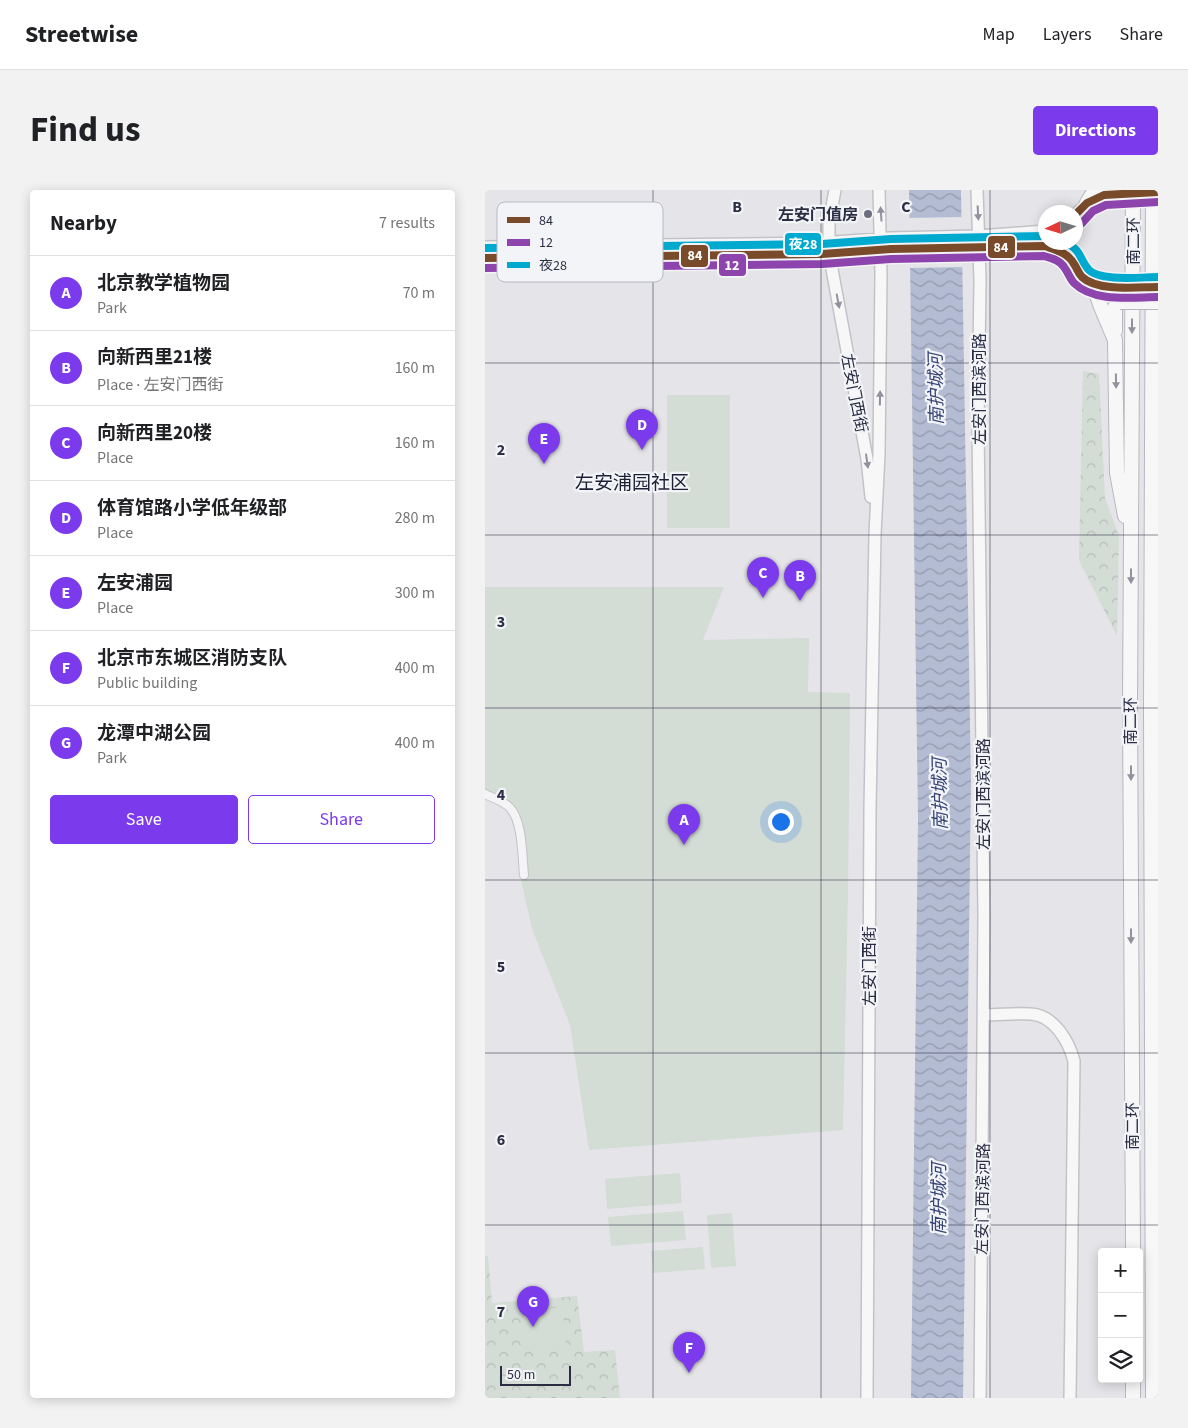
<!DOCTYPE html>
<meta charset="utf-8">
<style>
:root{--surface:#fff;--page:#f2f2f2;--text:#202124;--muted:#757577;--line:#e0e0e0;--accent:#7c3aed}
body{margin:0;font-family:"Source Sans 3","Noto Sans SC",sans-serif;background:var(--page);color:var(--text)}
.controls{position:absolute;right:15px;bottom:15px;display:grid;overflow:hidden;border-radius:5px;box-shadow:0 2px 12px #0003}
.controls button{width:45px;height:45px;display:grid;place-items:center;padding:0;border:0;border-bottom:1px solid var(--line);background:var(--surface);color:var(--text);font:25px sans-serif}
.compass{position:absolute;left:553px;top:15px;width:45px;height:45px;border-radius:50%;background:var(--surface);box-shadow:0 2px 12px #0003;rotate:266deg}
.scale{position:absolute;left:15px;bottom:12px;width:71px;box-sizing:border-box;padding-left:5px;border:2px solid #2b2e43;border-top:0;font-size:14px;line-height:18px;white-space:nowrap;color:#2b2e43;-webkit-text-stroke:4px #f3f4f8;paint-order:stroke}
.you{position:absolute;left:295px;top:631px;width:18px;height:18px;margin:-12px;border:4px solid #fff;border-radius:50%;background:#1a73e8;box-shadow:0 0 0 8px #1a73e833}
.badge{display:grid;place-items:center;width:32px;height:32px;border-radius:50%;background:var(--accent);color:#fff;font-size:16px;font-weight:700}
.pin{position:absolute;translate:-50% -41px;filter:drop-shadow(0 1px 2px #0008)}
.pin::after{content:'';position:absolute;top:26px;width:18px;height:15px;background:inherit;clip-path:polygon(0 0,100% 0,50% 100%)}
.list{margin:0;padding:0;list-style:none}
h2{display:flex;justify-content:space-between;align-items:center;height:65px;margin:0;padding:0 20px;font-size:21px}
h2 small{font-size:16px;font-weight:400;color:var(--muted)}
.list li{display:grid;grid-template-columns:32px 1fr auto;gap:15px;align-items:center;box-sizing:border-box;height:75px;padding:0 20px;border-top:1px solid var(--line)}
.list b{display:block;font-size:19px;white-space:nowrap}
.list p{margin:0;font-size:16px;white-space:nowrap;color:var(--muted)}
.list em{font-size:16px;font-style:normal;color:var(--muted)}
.actions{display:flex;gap:10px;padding:15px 20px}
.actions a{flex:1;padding:11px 0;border:1px solid var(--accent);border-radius:5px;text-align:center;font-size:18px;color:var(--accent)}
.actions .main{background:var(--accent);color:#fff}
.icon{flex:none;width:28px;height:28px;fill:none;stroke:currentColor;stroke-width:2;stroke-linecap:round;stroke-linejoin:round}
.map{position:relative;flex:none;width:673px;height:1208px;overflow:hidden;border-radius:5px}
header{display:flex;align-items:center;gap:30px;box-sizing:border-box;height:70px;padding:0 25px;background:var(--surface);border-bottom:1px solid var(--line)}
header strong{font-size:24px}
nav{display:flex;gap:28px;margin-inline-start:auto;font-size:18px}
.intro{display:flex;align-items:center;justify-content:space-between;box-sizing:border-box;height:120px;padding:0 30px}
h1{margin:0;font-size:35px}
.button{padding:12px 22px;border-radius:5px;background:var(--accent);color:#fff;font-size:18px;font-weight:700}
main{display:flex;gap:30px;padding:0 30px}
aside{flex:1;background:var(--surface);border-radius:5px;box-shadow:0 2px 12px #0003}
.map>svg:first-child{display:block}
.forest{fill:url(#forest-crowns)}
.garden{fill:#d3dcd5}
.water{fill:url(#water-waves)}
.pier{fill:#e5e5e9}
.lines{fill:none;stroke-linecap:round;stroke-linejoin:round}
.street-casing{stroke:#c3c3c7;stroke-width:10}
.secondary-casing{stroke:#c3c3c7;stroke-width:14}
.highway-casing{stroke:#b7b8be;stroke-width:16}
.street{stroke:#f4f4f6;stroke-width:8}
.secondary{stroke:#f7f7f8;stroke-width:11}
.highway{stroke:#f7f7f8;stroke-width:14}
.secondary-bridge-casing{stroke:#c3c3c7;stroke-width:14;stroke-linecap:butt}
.highway-bridge-casing{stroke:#b7b8be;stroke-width:16;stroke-linecap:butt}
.secondary-bridge{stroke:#f7f7f8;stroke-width:11}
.highway-bridge{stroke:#f7f7f8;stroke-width:14}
.bus-1-casing{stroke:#f3f4f8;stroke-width:11}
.bus-2-casing{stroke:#f3f4f8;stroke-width:11}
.bus-3-casing{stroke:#f3f4f8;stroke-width:11}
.bus-1{stroke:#7a4b2a;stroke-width:8}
.bus-2{stroke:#8e44ad;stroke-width:8}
.bus-3{stroke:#00a9ce;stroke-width:8}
.oneway{fill:#91929e}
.grid{fill:none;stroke:#2b2e43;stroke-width:1;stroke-opacity:0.55}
.poi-dot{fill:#6c6e7d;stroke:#f3f4f8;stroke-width:2}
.labels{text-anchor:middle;stroke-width:4.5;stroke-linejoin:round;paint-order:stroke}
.poi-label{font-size:16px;font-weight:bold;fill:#2b2e43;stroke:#f3f4f8;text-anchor:end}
.street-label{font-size:16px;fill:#2b2e43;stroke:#f3f4f8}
.water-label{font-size:18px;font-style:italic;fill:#354477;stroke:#f3f4f8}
.quarter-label{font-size:19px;fill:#1d2034;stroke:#f3f4f8}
.key{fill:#f3f4f8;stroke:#b7b9c2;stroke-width:1}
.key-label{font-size:14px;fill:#2b2e43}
.grid-label{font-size:16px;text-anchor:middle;font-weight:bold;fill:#2b2e43;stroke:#f3f4f8;stroke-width:4.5;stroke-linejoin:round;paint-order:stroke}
.line-badge{stroke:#f3f4f8;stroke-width:2}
.badge-label{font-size:14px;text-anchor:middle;font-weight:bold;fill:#fff}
</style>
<header>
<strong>Streetwise</strong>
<nav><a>Map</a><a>Layers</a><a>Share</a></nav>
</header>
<div class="intro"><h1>Find us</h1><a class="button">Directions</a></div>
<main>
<aside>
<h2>Nearby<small>7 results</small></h2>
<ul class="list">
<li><span class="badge">A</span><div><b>北京教学植物园</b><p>Park</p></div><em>70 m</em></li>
<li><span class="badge">B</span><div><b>向新西里21楼</b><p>Place · 左安门西街</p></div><em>160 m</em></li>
<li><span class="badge">C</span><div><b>向新西里20楼</b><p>Place</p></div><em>160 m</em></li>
<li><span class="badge">D</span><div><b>体育馆路小学低年级部</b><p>Place</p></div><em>280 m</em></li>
<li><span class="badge">E</span><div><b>左安浦园</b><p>Place</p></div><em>300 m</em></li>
<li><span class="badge">F</span><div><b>北京市东城区消防支队</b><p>Public building</p></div><em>400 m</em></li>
<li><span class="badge">G</span><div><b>龙潭中湖公园</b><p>Park</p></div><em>400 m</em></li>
</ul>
<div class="actions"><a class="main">Save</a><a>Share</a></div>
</aside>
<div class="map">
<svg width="673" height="1208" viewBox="0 0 673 1208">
<defs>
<pattern id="forest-crowns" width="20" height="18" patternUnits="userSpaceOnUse" patternTransform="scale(1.25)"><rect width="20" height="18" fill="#d3dcd5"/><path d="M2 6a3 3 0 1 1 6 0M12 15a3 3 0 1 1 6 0" fill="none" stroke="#b5bdb8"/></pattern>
<pattern id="water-waves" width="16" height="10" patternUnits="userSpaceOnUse" patternTransform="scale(1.25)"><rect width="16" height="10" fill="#b4bcd3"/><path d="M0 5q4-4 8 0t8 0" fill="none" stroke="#9399ad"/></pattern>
</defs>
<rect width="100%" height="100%" fill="#e5e5e9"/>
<path class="forest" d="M598 181 614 184 620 308 634 346 632 446 594 370Z
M0 1066H3L7 1113 92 1106 99 1162 130 1160 135 1208H0Z"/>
<path class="garden" d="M182 205H245V338H182Z
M0 397H239L218 450 324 448 323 502 365 503 363 704 358 940 104 960 85 835 47 739 36 690 31 621 23 610 0 600Z
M195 983 197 1013 122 1019 120 989Z
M198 1021 201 1050 126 1056 123 1027Z
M247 1023 251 1076 226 1078 222 1025Z
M218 1057 220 1079 168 1083 166 1061Z
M77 1117 81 1156 41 1160 37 1121Z"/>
<path class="water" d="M424 0H476L486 591 478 1208H426L433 629Z"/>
<path class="pier" d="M479 27 480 77 423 78 422 28Z"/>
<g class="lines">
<defs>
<path id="street" d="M0 604C8 608 18 611 24 617 38 630 37 666 39 685"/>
<path id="secondary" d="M350 0 344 33V63L382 269 386 307
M492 0 495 90 493 236 499 726 495 1208
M590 26C603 9 615 6 635 4
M585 52C590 91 600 93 635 97
M0 57 336 53 405 48 494 46 560 41
M0 68 337 64 406 59 549 55C563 56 575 60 587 69
M499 825C515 825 531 823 546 824 569 825 584 852 589 871L585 1208
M382 1208 385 619 390 344 394 264 396 84 394 0"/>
<path id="highway" d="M668 0 666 516 668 1208
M602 13 610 0
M608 94 616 117 630 150 632 283 640 326
M630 141V117L635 112
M648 1062 645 516 648 0
M648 1189V1208"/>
</defs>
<use href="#street" class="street-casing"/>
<use href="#secondary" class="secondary-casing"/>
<use href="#highway" class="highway-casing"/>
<use href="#street" class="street"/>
<use href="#secondary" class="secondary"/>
<use href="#highway" class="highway"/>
<defs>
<path id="secondary-bridge" d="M635 4 673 2
M635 97H673"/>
<path id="highway-bridge" d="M635 112H673"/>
</defs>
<use href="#secondary-bridge" class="secondary-bridge-casing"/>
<use href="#highway-bridge" class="highway-bridge-casing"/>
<use href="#secondary-bridge" class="secondary-bridge"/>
<use href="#highway-bridge" class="highway-bridge"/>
<defs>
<path id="bus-1" d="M590 25 602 13 619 5 673 2
M0 68 337 64 406 59 560 56C571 60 583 63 589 74 592 78 593 83 597 87 613 102 653 97 673 97"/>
<path id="bus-2" d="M597 33 608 21 621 15 673 12
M0 78 337 74 406 69 559 66C566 68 575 70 579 77 583 82 585 89 589 93 609 113 648 107 673 107"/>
<path id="bus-3" d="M580 52C597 61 593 66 603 79 614 92 657 87 673 87
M0 58 337 54 406 49 560 46"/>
</defs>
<use href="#bus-1" class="bus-1-casing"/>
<use href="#bus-2" class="bus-2-casing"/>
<use href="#bus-3" class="bus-3-casing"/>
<use href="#bus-1" class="bus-1"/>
<use href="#bus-2" class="bus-2"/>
<use href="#bus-3" class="bus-3"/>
</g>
<defs><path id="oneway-solid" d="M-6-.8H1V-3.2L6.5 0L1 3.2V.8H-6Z" transform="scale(1.25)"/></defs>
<g class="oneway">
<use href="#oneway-solid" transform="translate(493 23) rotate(87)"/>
<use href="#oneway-solid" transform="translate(396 24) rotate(-94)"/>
<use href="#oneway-solid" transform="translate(353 111) rotate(79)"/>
<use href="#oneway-solid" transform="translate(647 136) rotate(90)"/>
<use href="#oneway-solid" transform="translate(631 191) rotate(89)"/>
<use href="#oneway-solid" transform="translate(395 208) rotate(-89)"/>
<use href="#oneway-solid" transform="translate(382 271) rotate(82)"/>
<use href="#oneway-solid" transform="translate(646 386) rotate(90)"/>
<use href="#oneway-solid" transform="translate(646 583) rotate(90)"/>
<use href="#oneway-solid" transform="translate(646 746) rotate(90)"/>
</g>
<path class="grid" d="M168 0V1208M336 0V1208M505 0V1208M0 173H673M0 345H673M0 518H673M0 690H673M0 863H673M0 1035H673"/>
<circle class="poi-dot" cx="383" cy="24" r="5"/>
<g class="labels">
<g class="poi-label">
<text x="373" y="30">左安门值房</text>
</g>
<g class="street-label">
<text transform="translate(648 51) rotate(-90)" y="6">南二环</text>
<text transform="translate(494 199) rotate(-90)" y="6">左安门西滨河路</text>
<text transform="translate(370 203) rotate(79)" y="6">左安门西街</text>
<text transform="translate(645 531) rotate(-90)" y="6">南二环</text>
<text transform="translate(498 604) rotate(-90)" y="6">左安门西滨河路</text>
<text transform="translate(384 776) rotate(-90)" y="6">左安门西街</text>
<text transform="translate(647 936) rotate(-90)" y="6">南二环</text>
<text transform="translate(497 1009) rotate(-89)" y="6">左安门西滨河路</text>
</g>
<g class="water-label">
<text transform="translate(451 199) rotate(-91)" y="6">南护城河</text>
<text transform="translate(455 604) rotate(-91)" y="6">南护城河</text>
<text transform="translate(454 1009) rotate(-90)" y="6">南护城河</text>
</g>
<g class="quarter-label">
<text x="147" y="299">左安浦园社区</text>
</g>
</g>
<rect x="12" y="12" width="166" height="80" rx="8" class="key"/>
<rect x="22" y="27" width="23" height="6" fill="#7a4b2a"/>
<rect x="22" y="49" width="23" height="7" fill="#8e44ad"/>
<rect x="22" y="72" width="23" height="6" fill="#00a9ce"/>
<g class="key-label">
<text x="54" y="35">84</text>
<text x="54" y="57">12</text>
<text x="54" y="80">夜28</text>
</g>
<g class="grid-label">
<text x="252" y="22">B</text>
<text x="421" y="22">C</text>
<text x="16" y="265">2</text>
<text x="16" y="437">3</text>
<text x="16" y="610">4</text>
<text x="16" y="782">5</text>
<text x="16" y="955">6</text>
<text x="16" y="1127">7</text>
</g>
<g class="line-badge">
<rect x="299" y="42" width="38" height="24" rx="5" fill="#00a9ce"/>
<rect x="502" y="45" width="29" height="24" rx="5" fill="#7a4b2a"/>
<rect x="195" y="54" width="29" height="24" rx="5" fill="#7a4b2a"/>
<rect x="233" y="63" width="29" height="24" rx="5" fill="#8e44ad"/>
</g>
<g class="badge-label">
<text x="318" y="59">夜28</text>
<text x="516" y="62">84</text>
<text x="210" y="70">84</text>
<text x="247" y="80">12</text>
</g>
</svg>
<div class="controls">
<button>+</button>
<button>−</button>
<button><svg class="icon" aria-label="layers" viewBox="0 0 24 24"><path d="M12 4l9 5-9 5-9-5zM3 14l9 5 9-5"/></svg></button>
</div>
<svg class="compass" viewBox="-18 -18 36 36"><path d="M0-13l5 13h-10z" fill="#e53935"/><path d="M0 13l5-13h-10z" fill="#757577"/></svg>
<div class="scale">50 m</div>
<div class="you"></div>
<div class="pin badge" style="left:199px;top:655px">A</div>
<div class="pin badge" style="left:315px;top:411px">B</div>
<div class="pin badge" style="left:278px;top:408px">C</div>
<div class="pin badge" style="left:157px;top:260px">D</div>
<div class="pin badge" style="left:59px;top:274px">E</div>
<div class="pin badge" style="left:204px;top:1183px">F</div>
<div class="pin badge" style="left:48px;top:1137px">G</div>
</div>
</main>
